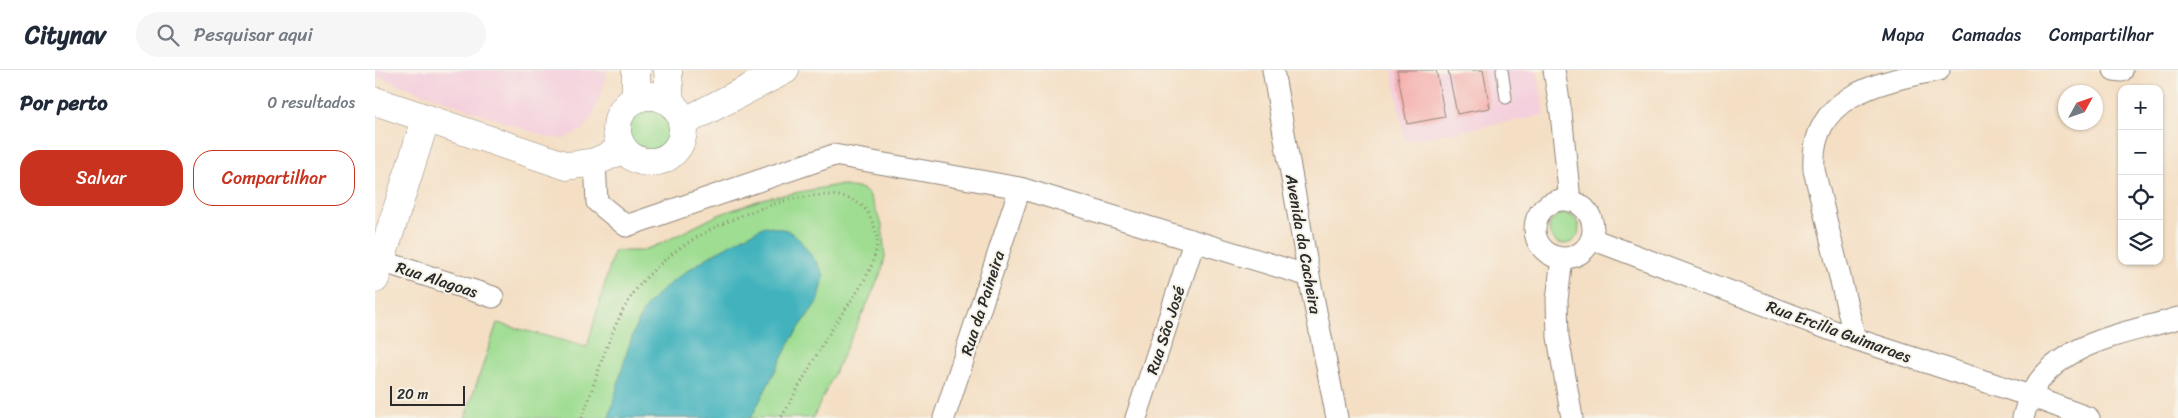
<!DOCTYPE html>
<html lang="pt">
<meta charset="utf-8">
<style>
:root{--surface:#fff;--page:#f6f6f7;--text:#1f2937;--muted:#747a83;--line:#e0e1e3;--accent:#c8321e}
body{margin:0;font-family:Sriracha,sans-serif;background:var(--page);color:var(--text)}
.controls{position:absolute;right:15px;top:15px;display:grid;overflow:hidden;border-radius:10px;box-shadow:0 1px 4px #0004}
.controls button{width:45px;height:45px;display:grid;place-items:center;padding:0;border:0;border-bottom:1px solid var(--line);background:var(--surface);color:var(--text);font:25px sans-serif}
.compass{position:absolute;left:1683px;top:15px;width:45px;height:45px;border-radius:50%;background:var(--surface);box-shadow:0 1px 4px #0004;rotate:50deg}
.scale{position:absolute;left:15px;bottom:12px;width:75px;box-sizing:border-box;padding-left:5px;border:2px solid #2b2b2b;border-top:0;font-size:14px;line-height:18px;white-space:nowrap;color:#2b2b2b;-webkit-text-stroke:4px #f7f3e8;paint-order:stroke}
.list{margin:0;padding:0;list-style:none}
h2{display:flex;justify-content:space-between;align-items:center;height:65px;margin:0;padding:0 20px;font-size:21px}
h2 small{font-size:16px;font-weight:400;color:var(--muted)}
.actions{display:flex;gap:10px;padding:15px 20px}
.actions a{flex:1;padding:11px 0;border:1px solid var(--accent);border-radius:20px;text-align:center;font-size:18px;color:var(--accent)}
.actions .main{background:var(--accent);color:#fff}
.icon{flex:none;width:28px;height:28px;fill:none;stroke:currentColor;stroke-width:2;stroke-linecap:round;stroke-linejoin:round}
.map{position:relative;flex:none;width:1803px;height:348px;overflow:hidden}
header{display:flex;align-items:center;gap:30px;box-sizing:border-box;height:70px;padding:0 25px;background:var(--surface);border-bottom:1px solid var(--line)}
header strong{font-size:24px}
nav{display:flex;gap:28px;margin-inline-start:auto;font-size:18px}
.search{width:350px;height:45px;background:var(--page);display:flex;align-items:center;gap:12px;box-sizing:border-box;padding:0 18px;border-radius:28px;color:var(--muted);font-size:19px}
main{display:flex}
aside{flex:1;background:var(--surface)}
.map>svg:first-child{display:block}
.built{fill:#f4cfdd}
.green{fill:#9fdd92;stroke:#65845e}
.water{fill:#43b3bd;stroke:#376f74}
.building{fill:#f5acab}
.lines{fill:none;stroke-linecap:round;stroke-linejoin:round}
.service-casing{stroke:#908578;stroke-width:13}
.minor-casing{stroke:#908578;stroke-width:23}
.tertiary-casing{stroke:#908578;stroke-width:29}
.path{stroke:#908578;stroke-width:3;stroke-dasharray:1 4;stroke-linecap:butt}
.service{stroke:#fff;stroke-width:11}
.minor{stroke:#fff;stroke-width:21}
.tertiary{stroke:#fff;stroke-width:28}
.labels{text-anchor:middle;stroke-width:4;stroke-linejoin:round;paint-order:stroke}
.street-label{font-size:16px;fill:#2b2b2b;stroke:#f7f3e8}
</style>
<header>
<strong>Citynav</strong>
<div class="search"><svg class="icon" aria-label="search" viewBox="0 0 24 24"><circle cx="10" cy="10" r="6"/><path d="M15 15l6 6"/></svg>Pesquisar aqui</div>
<nav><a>Mapa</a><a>Camadas</a><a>Compartilhar</a></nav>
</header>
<main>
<aside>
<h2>Por perto<small>0 resultados</small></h2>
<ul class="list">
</ul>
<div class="actions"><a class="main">Salvar</a><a>Compartilhar</a></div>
</aside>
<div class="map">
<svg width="1803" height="348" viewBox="0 0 1803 348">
<rect width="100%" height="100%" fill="#f7f3e8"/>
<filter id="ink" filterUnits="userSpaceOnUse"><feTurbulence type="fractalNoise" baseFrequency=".02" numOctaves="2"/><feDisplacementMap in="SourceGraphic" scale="10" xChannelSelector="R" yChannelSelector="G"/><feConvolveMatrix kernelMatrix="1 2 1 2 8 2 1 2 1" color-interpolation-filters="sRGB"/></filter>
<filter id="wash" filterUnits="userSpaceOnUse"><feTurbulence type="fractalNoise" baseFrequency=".0096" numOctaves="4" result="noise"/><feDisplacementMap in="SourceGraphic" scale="20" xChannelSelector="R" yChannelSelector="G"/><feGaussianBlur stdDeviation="1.12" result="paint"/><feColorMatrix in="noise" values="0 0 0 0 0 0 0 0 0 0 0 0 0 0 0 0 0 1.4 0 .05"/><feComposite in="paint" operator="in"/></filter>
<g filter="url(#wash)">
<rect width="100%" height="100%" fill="#f4dfc5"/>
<path class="built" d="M0 0H232L227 21 217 46 209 59 189 69 172 67 0 6Z
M1017 0H1162L1170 45 1030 71Z"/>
<path class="green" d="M253 60a22 22 0 1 1 44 0a22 22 0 1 1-44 0Z
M463 115 488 119 495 126 507 155 510 187 507 200 494 230 438 348H90L122 253 212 277 239 181H266L285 174 343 145 391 128Z
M1174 159a15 15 0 1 1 30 0a15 15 0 1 1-30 0Z"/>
<path class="water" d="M390 156 412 160 423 168 443 194 449 206 444 229 416 270 376 348H234C244 313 251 274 268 242 285 211 358 172 390 156Z"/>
<g id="blocks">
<path class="building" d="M1022 0H1061L1070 47 1032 54Z
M1073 0H1108L1115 38 1082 44Z"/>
</g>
</g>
<g filter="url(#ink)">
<use href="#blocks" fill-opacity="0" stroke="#908578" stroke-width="1"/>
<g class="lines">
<defs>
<path id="service" d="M1127 0 1131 28"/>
<path id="minor" d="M898 0 934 206 962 348
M1179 0 1186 43 1195 131
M1739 0 1747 1
M220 92 222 132 251 156 459 85 645 118 934 206
M1160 159a29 29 0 1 1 58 0a29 29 0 1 1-58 0Z
M1217 169 1480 269 1655 326 1714 348
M1187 188 1182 230 1183 267 1197 348
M6 191 118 227
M1480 269 1439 100C1434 24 1505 12 1564 0
M569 348 645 118
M761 348 819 172
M1648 348C1650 341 1652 333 1655 326 1681 272 1751 264 1803 248"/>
<path id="tertiary" d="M261 0V29
M293 0 295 33
M242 59a33 33 0 1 1 66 0a33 33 0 1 1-66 0Z
M0 31 192 96 220 92 249 79
M307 53 410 0
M0 209 51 48"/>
</defs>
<use href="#service" class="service-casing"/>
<use href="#minor" class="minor-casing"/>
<use href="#tertiary" class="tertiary-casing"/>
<path class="path" d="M207 348C224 303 236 248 268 211 282 196 297 183 314 172 347 150 468 96 494 145 498 153 503 164 502 173 500 204 472 234 457 259 439 288 423 319 406 348"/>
<use href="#service" class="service"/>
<use href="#minor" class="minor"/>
<use href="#tertiary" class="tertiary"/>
</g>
</g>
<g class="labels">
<g class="street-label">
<text transform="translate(929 174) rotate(80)" y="6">Avenida da Cacheira</text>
<text transform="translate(62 209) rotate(18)" y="6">Rua Alagoas</text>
<text transform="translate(607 233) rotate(-72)" y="6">Rua da Paineira</text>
<text transform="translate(790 260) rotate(-72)" y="6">Rua São José</text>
<text transform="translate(1464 261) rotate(20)" y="6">Rua Ercilia Guimaraes</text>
</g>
</g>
</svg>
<div class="controls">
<button>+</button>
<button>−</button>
<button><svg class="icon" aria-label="locate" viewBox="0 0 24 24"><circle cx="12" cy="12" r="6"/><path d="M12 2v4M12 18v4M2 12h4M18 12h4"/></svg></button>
<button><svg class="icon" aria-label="layers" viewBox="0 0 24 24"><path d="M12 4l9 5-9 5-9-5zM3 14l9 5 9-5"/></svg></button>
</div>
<svg class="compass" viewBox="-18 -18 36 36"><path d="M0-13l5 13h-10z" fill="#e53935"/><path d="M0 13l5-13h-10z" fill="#747a83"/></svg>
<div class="scale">20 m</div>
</div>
</main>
